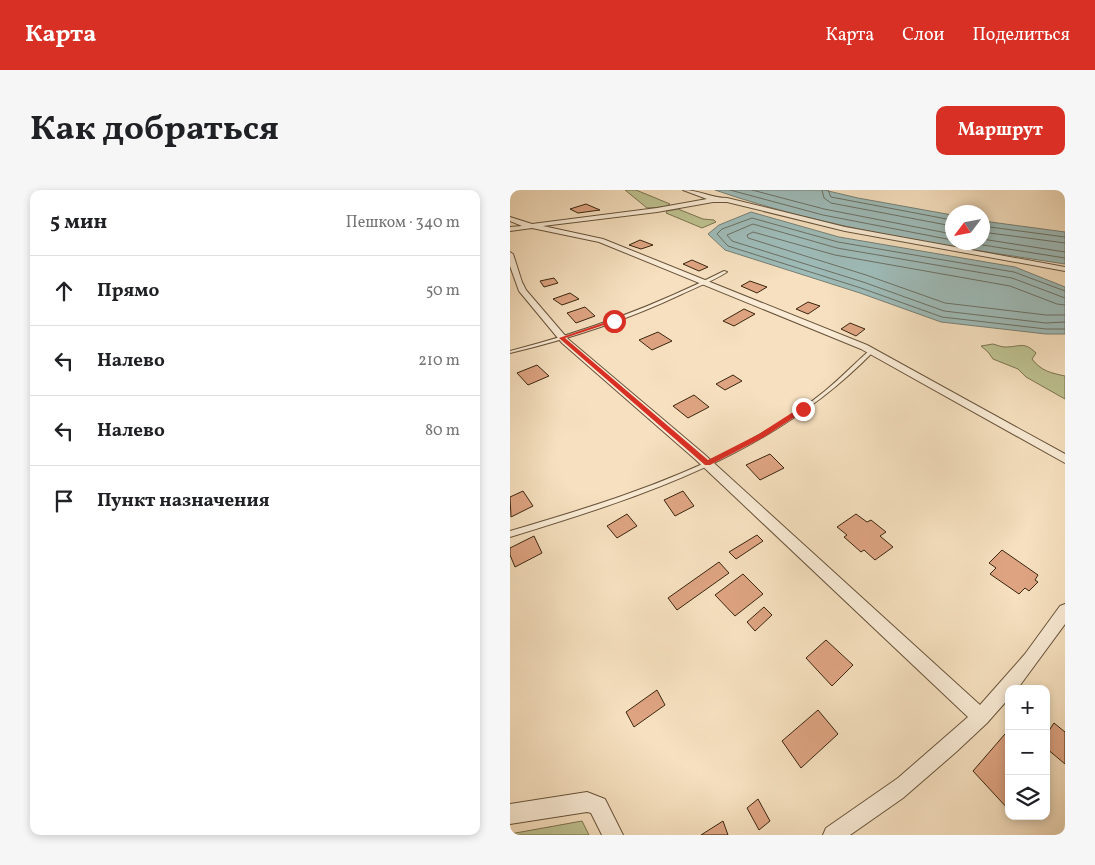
<!DOCTYPE html>
<html lang="ru">
<meta charset="utf-8">
<style>
:root{--surface:#fff;--page:#f6f6f6;--text:#202124;--muted:#757577;--line:#e0e0e0;--accent:#d93025}
body{margin:0;font-family:Vollkorn,serif;background:var(--page);color:var(--text)}
.controls{position:absolute;right:15px;bottom:15px;display:grid;overflow:hidden;border-radius:10px;box-shadow:0 2px 8px #0003}
.controls button{width:45px;height:45px;display:grid;place-items:center;padding:0;border:0;border-bottom:1px solid var(--line);background:var(--surface);color:var(--text);font:25px sans-serif}
.compass{position:absolute;left:435px;top:15px;width:45px;height:45px;border-radius:50%;background:var(--surface);box-shadow:0 2px 8px #0003;rotate:238deg}
.stop{position:absolute;width:15px;height:15px;margin:-11px;border:4px solid #d93025;border-radius:50%;background:#fff}
.stop.end{background:#d93025;border-color:#fff;box-shadow:0 1px 5px #0008}
.list{margin:0;padding:0;list-style:none}
h2{display:flex;justify-content:space-between;align-items:center;height:65px;margin:0;padding:0 20px;font-size:21px}
h2 small{font-size:16px;font-weight:400;color:var(--muted)}
.list li{display:grid;grid-template-columns:32px 1fr auto;gap:15px;align-items:center;box-sizing:border-box;height:70px;padding:0 20px;border-top:1px solid var(--line)}
.list b{display:block;font-size:19px;white-space:nowrap}
.list em{font-size:16px;font-style:normal;color:var(--muted)}
.icon{flex:none;width:28px;height:28px;fill:none;stroke:currentColor;stroke-width:2;stroke-linecap:round;stroke-linejoin:round}
.map{position:relative;flex:none;width:555px;height:645px;overflow:hidden;border-radius:10px}
header{display:flex;align-items:center;gap:30px;box-sizing:border-box;height:70px;padding:0 25px;background:var(--accent);color:#fff}
header strong{font-size:24px}
nav{display:flex;gap:28px;margin-inline-start:auto;font-size:18px}
.intro{display:flex;align-items:center;justify-content:space-between;box-sizing:border-box;height:120px;padding:0 30px}
h1{margin:0;font-size:35px}
.button{padding:12px 22px;border-radius:10px;background:var(--accent);color:#fff;font-size:18px;font-weight:700}
main{display:flex;gap:30px;padding:0 30px}
aside{flex:1;background:var(--surface);border-radius:10px;box-shadow:0 2px 8px #0003}
.map>svg:first-child{display:block}
.green{fill:#bec291;stroke:#7c7450}
.water{fill:#9ebbb8;stroke:#767f74}
.lines{fill:none;stroke-linecap:round;stroke-linejoin:round}
.shore{stroke:#6c7064;stroke-width:1}
.building{fill:#dea482;stroke:#3a260f}
.service-casing{stroke:#69543b;stroke-width:2}
.minor-casing{stroke:#69543b;stroke-width:2}
.service{fill:#f9ebd5;fill-rule:evenodd}
.minor{fill:#f9ebd5;fill-rule:evenodd}
.route{fill:#d93025}
</style>
<header>
<strong>Карта</strong>
<nav><a>Карта</a><a>Слои</a><a>Поделиться</a></nav>
</header>
<div class="intro"><h1>Как добраться</h1><a class="button">Маршрут</a></div>
<main>
<aside>
<h2>5 мин<small>Пешком · 340 m</small></h2>
<ul class="list">
<li><svg class="icon" aria-label="ahead" viewBox="0 0 24 24"><path d="M12 20V5M6 11l6-6 6 6"/></svg><div><b>Прямо</b></div><em>50 m</em></li>
<li><svg class="icon" aria-label="left" viewBox="0 0 24 24"><path d="M17 20v-9H6M10 6l-5 5 5 5"/></svg><div><b>Налево</b></div><em>210 m</em></li>
<li><svg class="icon" aria-label="left" viewBox="0 0 24 24"><path d="M17 20v-9H6M10 6l-5 5 5 5"/></svg><div><b>Налево</b></div><em>80 m</em></li>
<li><svg class="icon" aria-label="arrive" viewBox="0 0 24 24"><path d="M6 21V4h12l-3 4 3 4H6"/></svg><div><b>Пункт назначения</b></div></li>
</ul>
</aside>
<div class="map">
<svg width="555" height="645" viewBox="0 0 555 645">
<rect width="100%" height="100%" fill="#f6e0bf"/>
<filter id="stains"><feTurbulence type="fractalNoise" baseFrequency=".004" numOctaves="4"/><feColorMatrix values="0 0 0 0 .2 0 0 0 0 .09 0 0 0 0 .02 0 0 0 .5 -.17"/></filter>
<radialGradient id="worn" r=".72"><stop offset=".6" stop-color="#630" stop-opacity="0"/><stop offset="1" stop-color="#630" stop-opacity=".3"/></radialGradient>
<path class="green" d="M115 0H126L160 14 155 17 137 18Z
M168 19 193 29 204 30 206 32 192 38 156 23 157 21Z
M483 154C487 155 491 157 495 157 510 157 514 151 526 163L522 169C531 181 541 183 555 186V209L516 187 508 179 483 169 478 162 471 156Z
M72 631 79 645H0V644Z"/>
<path class="water" d="M205 0H314L348 8 442 25V52H472L473 31 555 42V74C438 56 317 39 205 0Z
M241 22 329 47 505 77 555 97V144H536L431 132 350 103 215 60 198 44 209 35Z"/>
<g class="lines">
<path class="shore" d="M220 0 313 25 442 50
M242 0 314 19 442 44
M312 0 314 8 321 13 442 36
M318 0 321 7 442 30
M472 36 555 47
M472 42 555 53
M472 49 555 62
M454 52 555 68
M555 101 504 82 328 52 242 28 212 39 207 44 218 56 351 98 432 127 536 139H555
M555 108 502 88 327 58 243 34 217 45 222 51 353 92 434 121 536 133 555 132
M555 115 547 114 500 96 325 65 243 42 237 45 238 48 356 85 435 113 536 125H555"/>
</g>
<path class="building" d="M76 14 90 20 68 23 60 19Z
M130 50 143 55 131 59 119 55Z
M182 70 198 77 189 81 173 74Z
M44 88 48 93 34 97 30 91Z
M240 91 257 97 247 103 231 96Z
M60 103 69 109 52 115 43 109Z
M298 112 310 116 298 124 286 119Z
M75 117 85 126 66 133 57 123Z
M234 119 245 124 224 136 213 131Z
M340 133 355 139 346 146 331 139Z
M148 142 162 151 142 160 129 150Z
M27 175 39 186 18 195 7 183Z
M223 185 232 191 215 200 206 194Z
M184 205 199 217 178 228 163 216Z
M260 264 274 278 250 290 236 275Z
M13 301 23 316 1 327 0 307Z
M173 301 184 316 165 326 154 310Z
M117 324 127 336 107 348 97 336Z
M346 324 357 332 361 330 376 342 370 346 383 357 365 370 354 360 351 362 334 347 337 345 327 337Z
M247 345 253 351 226 369 219 362Z
M24 346 32 363 5 377 0 365V358Z
M492 360 528 385 525 390 528 392 519 401 515 398 509 404 480 384 486 378 479 373Z
M209 372 219 383 167 420 158 408Z
M233 384 253 404 225 426 205 405Z
M254 417 262 425 245 441 237 432Z
M316 450 343 475 322 496 296 468Z
M147 500 155 515 124 537 116 522Z
M308 520 328 544 291 578 272 551Z
M544 533 555 542V574L536 558V545Z
M495 544 499 547V620L463 581Z
M248 609 260 631 249 640 237 618Z
M213 631 218 645H191Z"/>
<g class="lines">
<defs>
<path id="service" d="M214 81 217 82C203 91 187 97 172 104 117 130 59 149 0 163V161C75 142 145 116 214 81Z
M360 160 364 161C264 264 134 306 0 347V341C75 319 151 296 222 260 242 249 262 238 281 226 293 218 304 210 315 201 331 188 345 173 360 160Z"/>
<path id="minor" d="M173 0C189 0 201 8 217 8L335 37 555 77V81L335 41 217 12H203L147 22 33 36 93 49 357 155 555 264V273L351 159 89 52 22 38 0 41V37L12 36 0 31V27L22 34 147 18 197 9Z
M0 62 3 64 12 92 16 100 58 149 194 264 470 515 515 464 550 416 555 414V434L508 498 499 499V508L477 533 446 562 393 608 340 645H313L316 638 388 588 458 527 186 270 52 153 9 101 0 76Z
M77 602 95 609 113 645H92L81 623 77 622 0 634V614Z"/>
</defs>
<use href="#service" class="service-casing"/>
<use href="#minor" class="minor-casing"/>
<use href="#service" class="service"/>
<use href="#minor" class="minor"/>
</g>
<path class="route" d="M102 130 106 131 55 148 198 270 249 244 291 217 297 219 254 247 200 275H195L49 148Z"/>
<rect width="100%" height="100%" filter="url(#stains)"/>
<rect width="100%" height="100%" fill="url(#worn)"/>
</svg>
<div class="controls">
<button>+</button>
<button>−</button>
<button><svg class="icon" aria-label="layers" viewBox="0 0 24 24"><path d="M12 4l9 5-9 5-9-5zM3 14l9 5 9-5"/></svg></button>
</div>
<svg class="compass" viewBox="-18 -18 36 36"><path d="M0-13l5 13h-10z" fill="#e53935"/><path d="M0 13l5-13h-10z" fill="#757577"/></svg>
<div class="stop" style="left:104px;top:131px"></div>
<div class="stop end" style="left:293px;top:219px"></div>
</div>
</main>
